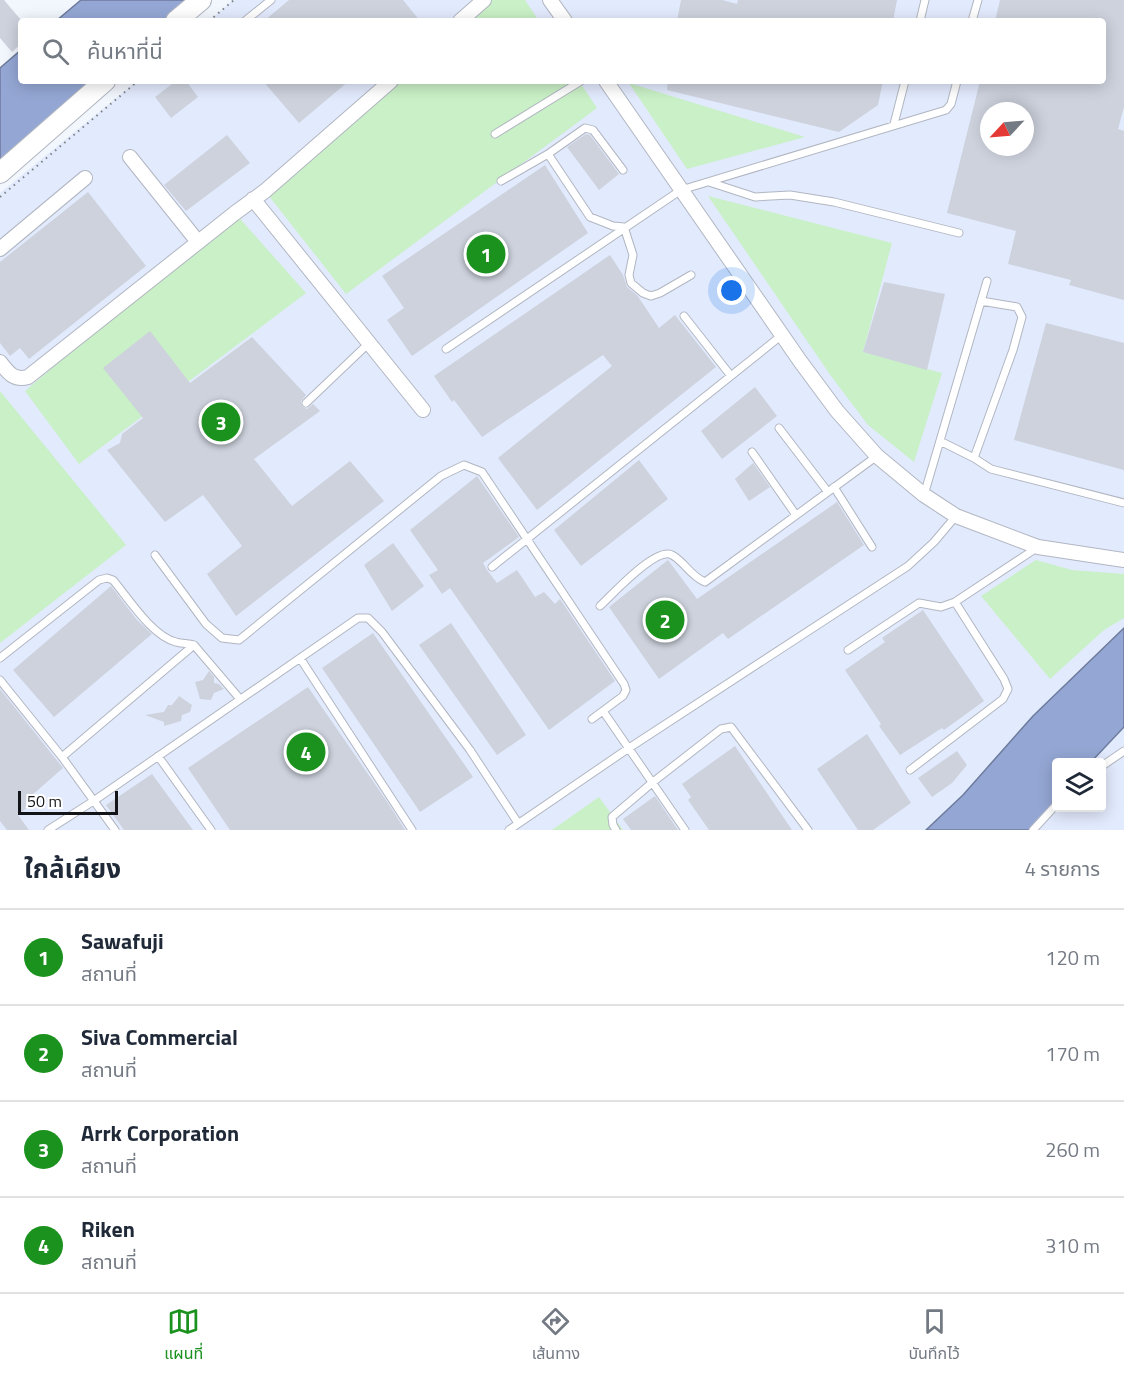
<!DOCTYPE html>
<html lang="th">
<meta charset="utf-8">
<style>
:root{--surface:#fff;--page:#f2f2f3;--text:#1f2937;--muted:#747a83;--line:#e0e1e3;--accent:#1b911e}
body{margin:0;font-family:"Titillium Web","Noto Sans Thai",sans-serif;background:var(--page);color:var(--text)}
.controls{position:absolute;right:18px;bottom:18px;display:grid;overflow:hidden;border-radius:6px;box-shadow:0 3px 15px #0003}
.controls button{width:54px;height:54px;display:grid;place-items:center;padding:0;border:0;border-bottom:2px solid var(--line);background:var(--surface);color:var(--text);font:30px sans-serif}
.compass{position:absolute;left:980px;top:102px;width:54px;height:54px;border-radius:50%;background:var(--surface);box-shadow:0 3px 15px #0003;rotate:244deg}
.scale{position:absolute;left:18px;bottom:15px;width:100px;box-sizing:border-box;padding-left:6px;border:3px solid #131519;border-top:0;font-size:16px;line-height:21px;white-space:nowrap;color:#131519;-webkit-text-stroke:4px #fff;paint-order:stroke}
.you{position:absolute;left:732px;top:291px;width:21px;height:21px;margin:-15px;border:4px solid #fff;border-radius:50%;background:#1a73e8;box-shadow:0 0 0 9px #1a73e833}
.badge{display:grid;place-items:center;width:39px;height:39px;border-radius:50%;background:var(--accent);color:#fff;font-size:20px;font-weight:700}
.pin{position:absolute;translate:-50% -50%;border:3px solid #fff;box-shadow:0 2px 6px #0006}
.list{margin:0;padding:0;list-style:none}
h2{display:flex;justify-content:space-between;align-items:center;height:78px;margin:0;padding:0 24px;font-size:26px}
h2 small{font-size:20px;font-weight:400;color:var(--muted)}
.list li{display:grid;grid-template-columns:39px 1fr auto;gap:18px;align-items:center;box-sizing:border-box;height:96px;padding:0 24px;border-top:2px solid var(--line)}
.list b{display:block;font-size:22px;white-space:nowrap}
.list p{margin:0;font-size:20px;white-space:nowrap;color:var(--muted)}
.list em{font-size:20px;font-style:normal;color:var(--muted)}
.icon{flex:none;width:33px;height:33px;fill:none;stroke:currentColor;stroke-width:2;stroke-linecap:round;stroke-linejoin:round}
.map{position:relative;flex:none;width:1124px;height:830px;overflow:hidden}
.search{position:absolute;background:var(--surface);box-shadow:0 3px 15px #0003;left:18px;right:18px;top:18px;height:66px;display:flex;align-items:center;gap:15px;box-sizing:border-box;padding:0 21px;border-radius:6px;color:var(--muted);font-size:22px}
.sheet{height:462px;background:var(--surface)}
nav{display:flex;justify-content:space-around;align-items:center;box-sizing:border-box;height:84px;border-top:2px solid var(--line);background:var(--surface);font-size:16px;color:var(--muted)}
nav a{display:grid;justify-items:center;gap:3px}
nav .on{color:var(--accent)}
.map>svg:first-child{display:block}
.built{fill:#e2eafd;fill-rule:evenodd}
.green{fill:#c9f0c6}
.water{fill:#94a7d4;stroke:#6d7b9c;stroke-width:1.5}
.building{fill:#cdd2dd;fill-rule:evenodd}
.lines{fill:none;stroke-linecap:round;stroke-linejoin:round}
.lane-casing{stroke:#b1b6c1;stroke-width:9}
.street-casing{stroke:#b1b6c1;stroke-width:16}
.secondary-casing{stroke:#b1b6c1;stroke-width:22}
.path{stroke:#7d8085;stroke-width:2;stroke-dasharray:1.5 4.5;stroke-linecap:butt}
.lane{stroke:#fff;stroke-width:7}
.street{stroke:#fff;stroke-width:14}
.secondary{stroke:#fff;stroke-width:20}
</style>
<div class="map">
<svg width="1124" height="830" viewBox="0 0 1124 830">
<rect width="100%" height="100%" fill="#f2f6fd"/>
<path class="built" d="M233 0H1124V830H0V193L137 81H1103V21H209ZM989 111H1025V147H989ZM1056 762H1102V808H1056Z"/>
<path class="green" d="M484 0H525L539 21H460Z
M391 81H579L597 108 346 294 265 191Z
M629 83 805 137 687 169Z
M708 196 892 243 863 352 942 373 914 462 868 425 831 376Z
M235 213 306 293 79 464 25 391Z
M0 391 126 545 0 643Z
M1036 560 1072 570 1124 574V618L1104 630 1050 679 981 596Z
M599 797 623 830H552Z"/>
<path class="water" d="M81 0H195L170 21H56Z
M21 50V81H99L0 164V68Z
M1124 628V727L1091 762H1056V803L1033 830H926L963 795 1033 716Z"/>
<path class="building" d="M0 0H4L21 20V44L12 52 0 38Z
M289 0H403L420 21H264Z
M681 0H722L737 4 738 0H897L893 21H677Z
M1000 0H1124V107L1118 129 1124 131V300L1069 285 1071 280 1008 264 1016 231 947 213 980 81H1103V21H995ZM989 111H1025V147H989Z
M176 81H186L198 97 171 118 155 97Z
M263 81H349L299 123Z
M668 81H883L878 105 839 132 667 90Z
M586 134 590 135 619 174 599 190 567 147Z
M227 135 250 163 186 211 164 185Z
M545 165 588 233 412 356 387 320 404 308 382 276Z
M88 192 146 266 29 359 20 348 10 356 0 343V262Z
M610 255 623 275 627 287 637 295 659 328 675 315 716 367 537 510 498 458 612 366 603 355 482 437 454 400 452 402 434 376Z
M884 282 945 294 927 370 863 352Z
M1046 323 1124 343V470L1014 440Z
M150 331 190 383 252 337 306 395 301 401 302 406 307 409 313 404 320 411 254 459 292 506 350 461 384 501 236 616 207 574 242 546 203 495 165 522 107 450 120 443 122 434 143 418 103 368Z
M755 387 777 416 722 459 701 431Z
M639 460 668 499 581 566 554 530Z
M753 463 770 487 749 501 735 479Z
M477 476 519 537 483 563 487 570 497 583 517 570 535 597 544 592 555 604 560 599 615 681 549 730 450 588 442 594 429 575 438 570 410 530Z
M837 502 864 545 728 639 723 633 659 679 609 607 668 560 697 599Z
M393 543 424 586 392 611 364 565Z
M111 586 137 620 152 634 54 717 13 670Z
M923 610 984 701 944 730 942 728 900 755 879 726 881 724 845 670 885 642 882 638Z
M451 623 526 735 497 755 419 645Z
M373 633 473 777 420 812 322 668Z
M209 671 214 677V683L219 684 224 689 214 693 211 700 200 699 195 682 203 680Z
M308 687 388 803 405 830H230L188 768Z
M0 689 63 768 31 796 35 801 18 815 29 830H7L0 821Z
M179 696 192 705 190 712 182 715 181 721 164 726V722L145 715 164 712 168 705H172Z
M867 734 911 803 873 830H858L817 769Z
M735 746 792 830H709L688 800 691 797 682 784Z
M957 751 967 765 952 783 932 797 918 778Z
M152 774 193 830H124L106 805Z
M655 796 678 830H631L623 819Z"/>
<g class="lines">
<defs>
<path id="lane" d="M245 21 271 0
M920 21 925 0
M972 21 978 0
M894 124 905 81
M495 134 581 81
M548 154 585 128 593 130 623 170
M501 181 548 154 590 217 613 226 624 227 633 255 629 275 631 283 643 293 651 296 660 293 691 275
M709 182 755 197 790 195 834 202 959 233
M684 316 731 376
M446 349 681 190 946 110 951 104 957 81
M306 403 369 343
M779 428 828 492
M940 441 974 458 991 469 1124 503
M752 452 796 515
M974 458 1013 350 1022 317 1017 307 981 301
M834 487 872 547
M924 495 987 281
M155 555 206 624 222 638 239 640 441 476 464 465 482 472 624 684 626 690 623 696 592 719
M492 567 782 335
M600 606C612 595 656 546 672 555 685 562 690 576 705 582L877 456
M848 650 919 603 941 607 955 602
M0 658 99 580 107 578 113 580C129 599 152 636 176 642 182 644 188 643 194 645L240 699
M300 658 412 830
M0 680 62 757 115 830
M603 711 685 830
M158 756 211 830
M62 757 194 645
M1102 766 1124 751
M910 770 1003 699 1008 689 1004 679 955 602 1038 547
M48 830 95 800 358 618H368L382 632 470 750 518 823
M509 830 629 748 908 566 934 542 956 516
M616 830 613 825 612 817 653 782 721 729 731 727 808 830
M1033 830 1056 805"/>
<path id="street" d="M550 0 565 21
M460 21 484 0
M606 81 800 361 837 411 877 456 924 495 956 516 1038 547 1124 560
M130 157 198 242
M253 199 423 410
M0 249 85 178
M0 362C8 372 13 381 28 377L235 213 265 191 391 81"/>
<path id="secondary" d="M176 21 201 0
M0 173 105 81"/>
</defs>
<use href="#lane" class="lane-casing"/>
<use href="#street" class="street-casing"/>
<use href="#secondary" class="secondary-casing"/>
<path class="path" d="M209 21 234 0
M0 197 138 81"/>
<use href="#lane" class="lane"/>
<use href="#street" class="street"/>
<use href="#secondary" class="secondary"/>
</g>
</svg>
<div class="controls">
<button><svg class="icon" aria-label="layers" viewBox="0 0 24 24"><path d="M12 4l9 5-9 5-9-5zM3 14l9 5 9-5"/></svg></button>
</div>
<svg class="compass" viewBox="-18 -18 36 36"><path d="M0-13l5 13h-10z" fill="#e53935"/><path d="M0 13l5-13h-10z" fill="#747a83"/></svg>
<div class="scale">50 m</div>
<div class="you"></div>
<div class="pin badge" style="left:486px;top:254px">1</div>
<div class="pin badge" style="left:665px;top:620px">2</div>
<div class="pin badge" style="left:221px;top:422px">3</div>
<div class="pin badge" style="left:306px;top:752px">4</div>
<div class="search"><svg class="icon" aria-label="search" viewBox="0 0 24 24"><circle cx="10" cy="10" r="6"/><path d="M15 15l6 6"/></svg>ค้นหาที่นี่</div>
</div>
<section class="sheet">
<h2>ใกล้เคียง<small>4 รายการ</small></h2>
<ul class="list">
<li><span class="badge">1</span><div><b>Sawafuji</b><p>สถานที่</p></div><em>120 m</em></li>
<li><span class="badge">2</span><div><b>Siva Commercial</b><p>สถานที่</p></div><em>170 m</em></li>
<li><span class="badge">3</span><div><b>Arrk Corporation</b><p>สถานที่</p></div><em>260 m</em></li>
<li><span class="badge">4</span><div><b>Riken</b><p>สถานที่</p></div><em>310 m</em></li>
</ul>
</section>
<nav>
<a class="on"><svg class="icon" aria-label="map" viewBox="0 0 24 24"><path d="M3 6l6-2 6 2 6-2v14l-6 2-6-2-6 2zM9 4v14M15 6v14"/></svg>แผนที่</a>
<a><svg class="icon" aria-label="directions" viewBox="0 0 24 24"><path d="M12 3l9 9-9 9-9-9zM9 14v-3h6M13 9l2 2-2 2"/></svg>เส้นทาง</a>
<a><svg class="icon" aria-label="saved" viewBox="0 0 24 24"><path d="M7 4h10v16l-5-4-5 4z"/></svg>บันทึกไว้</a>
</nav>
